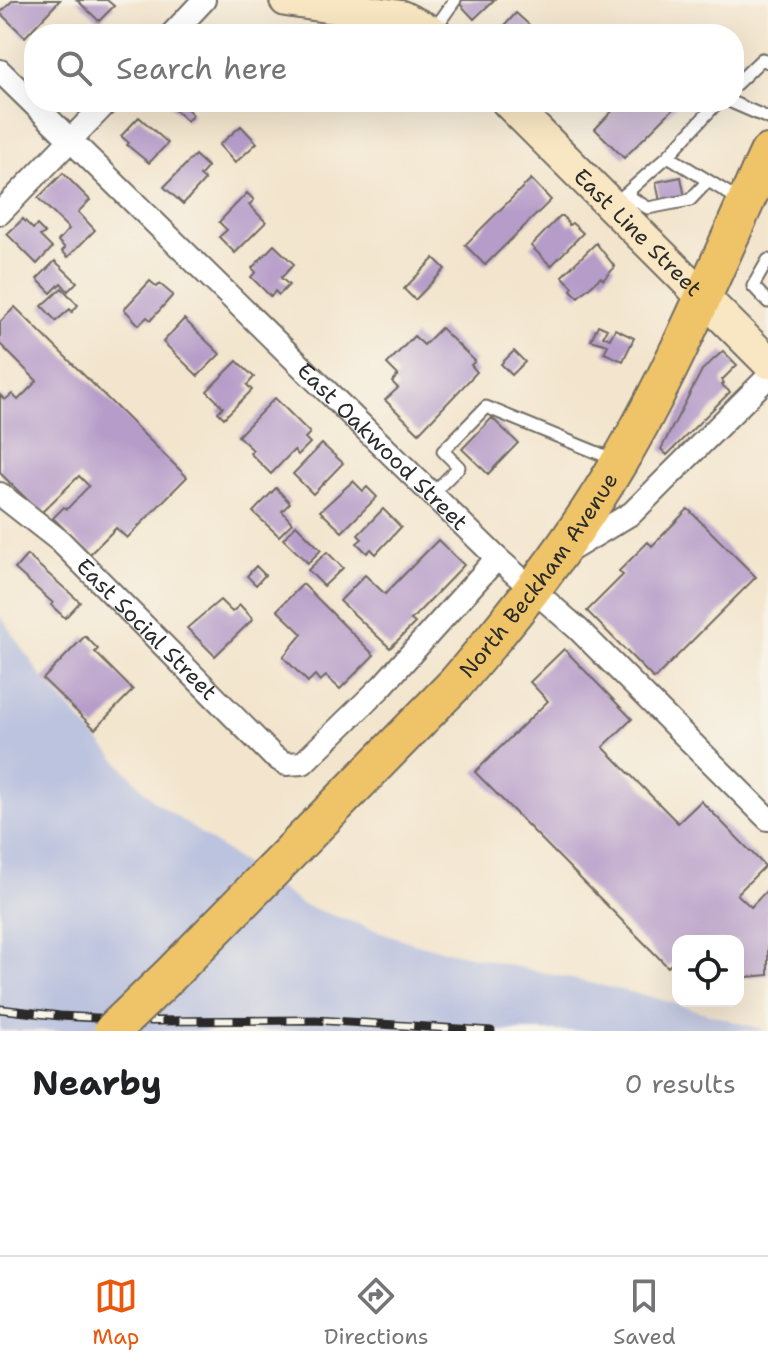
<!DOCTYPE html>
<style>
:root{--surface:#fff;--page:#f2f2f2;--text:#202124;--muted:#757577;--line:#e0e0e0;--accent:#ea580c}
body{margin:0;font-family:"Shantell Sans",sans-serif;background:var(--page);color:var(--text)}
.controls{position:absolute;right:24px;bottom:24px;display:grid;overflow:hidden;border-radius:16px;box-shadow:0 8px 32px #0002}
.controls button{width:72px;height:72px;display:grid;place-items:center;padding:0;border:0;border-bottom:2px solid var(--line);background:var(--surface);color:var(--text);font:40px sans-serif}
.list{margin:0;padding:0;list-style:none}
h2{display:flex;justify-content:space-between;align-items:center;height:104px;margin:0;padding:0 32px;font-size:34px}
h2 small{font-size:26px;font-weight:400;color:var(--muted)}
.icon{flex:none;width:44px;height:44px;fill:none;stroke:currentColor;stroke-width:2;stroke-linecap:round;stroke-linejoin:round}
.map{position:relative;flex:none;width:768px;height:1031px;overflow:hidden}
.search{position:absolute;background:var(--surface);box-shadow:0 8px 32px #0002;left:24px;right:24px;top:24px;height:88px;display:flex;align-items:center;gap:20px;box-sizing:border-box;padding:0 28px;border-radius:32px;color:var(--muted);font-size:30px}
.sheet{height:224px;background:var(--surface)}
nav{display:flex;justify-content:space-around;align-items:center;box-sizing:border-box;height:112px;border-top:2px solid var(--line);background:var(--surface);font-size:22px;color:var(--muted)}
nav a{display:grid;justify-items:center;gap:4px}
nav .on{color:var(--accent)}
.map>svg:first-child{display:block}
.railway{fill:#bcc3de}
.building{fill:#b69cc9}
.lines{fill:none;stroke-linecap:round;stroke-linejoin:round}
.lane-casing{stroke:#716c64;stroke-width:15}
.street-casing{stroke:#716c64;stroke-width:26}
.secondary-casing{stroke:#716c64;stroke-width:36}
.primary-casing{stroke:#716c64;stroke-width:40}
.lane{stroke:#fff;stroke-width:11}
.street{stroke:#fff;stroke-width:22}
.secondary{stroke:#f9e7c3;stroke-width:32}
.primary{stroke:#efc469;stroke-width:36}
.rail-casing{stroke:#2b2b2b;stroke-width:9}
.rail{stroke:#f7f3e8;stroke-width:6;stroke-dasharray:18;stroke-linecap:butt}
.primary-bridge-casing{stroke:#716c64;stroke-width:40;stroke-linecap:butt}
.primary-bridge{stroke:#efc469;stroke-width:36}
.labels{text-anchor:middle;stroke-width:6;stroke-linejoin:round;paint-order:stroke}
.street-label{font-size:22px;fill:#2b2b2b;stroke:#f7f3e8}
</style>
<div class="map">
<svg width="768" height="1031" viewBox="0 0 768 1031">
<rect width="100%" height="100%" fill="#f7f3e8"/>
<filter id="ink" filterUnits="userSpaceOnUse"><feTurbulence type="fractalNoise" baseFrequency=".0125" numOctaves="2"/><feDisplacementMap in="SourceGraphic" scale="16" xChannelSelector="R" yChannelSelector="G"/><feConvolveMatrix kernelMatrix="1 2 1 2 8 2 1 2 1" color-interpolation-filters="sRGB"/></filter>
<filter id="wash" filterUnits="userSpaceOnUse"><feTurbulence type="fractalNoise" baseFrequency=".006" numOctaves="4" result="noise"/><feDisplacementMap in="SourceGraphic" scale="32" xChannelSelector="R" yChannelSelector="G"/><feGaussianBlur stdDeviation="1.8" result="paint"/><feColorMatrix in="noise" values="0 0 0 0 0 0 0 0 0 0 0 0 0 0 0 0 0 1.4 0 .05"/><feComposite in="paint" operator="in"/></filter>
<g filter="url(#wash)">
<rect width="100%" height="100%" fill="#f3e5cd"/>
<path class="railway" d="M0 615 46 683 154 801 303 905 416 944 652 997 767 1031H0Z"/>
<g id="blocks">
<path class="building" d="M13 0H60L25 37 0 13Z
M77 0H107L114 6 99 21Z
M456 0H494L474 19Z
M516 13 537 32 536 34H497Z
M166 102H191L186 108 193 115 187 121Z
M621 102H680L624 158 595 129Z
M139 117 168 143 149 163 127 145 129 143 121 136Z
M241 126 257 143 235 163 219 145Z
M195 155 208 167 200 176 205 180 183 204 164 187Z
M63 173 90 200 78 212 95 230 68 257 62 251 65 248 58 241 69 229 38 198Z
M681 177 685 197 660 202 656 182Z
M531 179 551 200 485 265 465 245Z
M247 193 254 200 249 205 266 222 235 253 219 237 227 230 219 222Z
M560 216H563L569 225 572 223 583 233 551 266 531 246Z
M23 219 33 229 37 225 45 233 40 236 52 248 37 264 7 234Z
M596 243 615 267 603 280 601 277 578 297 571 290 573 287 562 276Z
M274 245 294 264 281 278 289 285 279 295 275 291 271 297 251 277 256 272 252 268Z
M434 258 445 269 415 300 404 289Z
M55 261 77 282 68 291 61 283 51 293 37 279Z
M150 281 157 287 160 284 173 295 151 320 147 317 139 325 124 309Z
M62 288 78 305 72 312 70 309 56 321 42 306Z
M15 307 187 477 127 538 116 528 90 554 53 518 64 507 67 509 89 486 79 476 41 513 0 473V395L5 400 12 394 18 400 37 381 0 344V322Z
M184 319 220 354 198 376 163 342Z
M598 325 607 329 603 336 610 339 615 329 634 338 623 361 604 353 608 345 591 340Z
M441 328 475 361 471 365 477 372 419 433 385 400 398 388 392 382 398 375 387 364 414 336 424 345Z
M514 351 525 362 512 375 501 364Z
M723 351 737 365 722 380 724 383 722 385 730 392 667 455 661 449 702 370Z
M237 361 254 377 247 385 252 390 224 418 218 412 223 407 207 391Z
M275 398 310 433 305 438 310 443 298 455 294 450 271 474 250 453 253 450 238 436Z
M492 418 518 443 488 474 462 449Z
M322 444 343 463 313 494 293 474Z
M353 481 363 491 367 487 377 497 342 532 320 511Z
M276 488 290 503 282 511 292 523 279 536 253 512Z
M383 509 401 527 376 554 371 549 367 553 357 543 362 539 358 535Z
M688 509 756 577 654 679 587 611 623 575 619 571 648 542 652 546Z
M296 525 321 550 308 563 283 539Z
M438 540 464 565 411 620 415 623 390 648 340 601 365 575 385 594Z
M327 552 343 568 324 586 308 570Z
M27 555 80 602 65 618 51 605 53 603 15 569Z
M256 566 265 575 256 585 247 576Z
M303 584 374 655 340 689 326 676 320 681 315 675 308 682 283 657 302 634 277 610Z
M220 600 232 612 240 605 253 619 215 656 187 628Z
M85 636 98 649 95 652 133 690 95 729 43 679Z
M564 649 632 719 603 747 678 823 701 801 765 866 737 894 751 907 768 889V975L738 978V941H678V957L668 967 475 772 548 701 530 682Z"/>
</g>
</g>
<g filter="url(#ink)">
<use href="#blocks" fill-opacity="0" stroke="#716c64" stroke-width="2"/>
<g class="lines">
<defs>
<path id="lane" d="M433 31 455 0
M734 86 762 59 768 62
M731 102 768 118
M668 156 741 201
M625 194 648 208 690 200 707 182
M613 205 668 156 718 102
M768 260 753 286 768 302
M431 495 459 467 443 451 486 407 615 460"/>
<g id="street">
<path d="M172 34 204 0"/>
<path id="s1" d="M0 71 497 558 578 629 768 819"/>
<path d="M0 213 107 102"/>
<path id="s2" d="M0 494 60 541 273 756 286 764 303 763 382 686 497 558"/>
<path d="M567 552 632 513 768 377"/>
</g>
<g id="secondary">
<path d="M286 0 401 17 436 34"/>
<path id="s3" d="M508 102 768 362"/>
</g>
<g id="primary">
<path id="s4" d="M456 683C515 614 573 541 619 462 677 364 720 257 768 153"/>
</g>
</defs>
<use href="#lane" class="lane-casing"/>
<use href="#street" class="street-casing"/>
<use href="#secondary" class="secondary-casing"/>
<use href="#primary" class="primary-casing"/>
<use href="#lane" class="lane"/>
<use href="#street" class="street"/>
<use href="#secondary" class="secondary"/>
<use href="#primary" class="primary"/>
<defs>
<path id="rail" d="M0 1009 60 1016 152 1021 316 1020 491 1031"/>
</defs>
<use href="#rail" class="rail-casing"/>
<use href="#rail" class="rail"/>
<defs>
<path id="primary-bridge" d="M112 1031 169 976 456 683"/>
</defs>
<use href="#primary-bridge" class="primary-bridge-casing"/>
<use href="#primary-bridge" class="primary-bridge"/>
</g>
</g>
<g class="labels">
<g class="street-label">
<text dy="8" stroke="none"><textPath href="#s3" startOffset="184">East Line Street</textPath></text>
<text dy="8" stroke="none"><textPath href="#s1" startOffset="536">East Oakwood Street</textPath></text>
<text dy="8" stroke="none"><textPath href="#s4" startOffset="136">North Beckham Avenue</textPath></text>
<text dy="8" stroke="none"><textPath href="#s2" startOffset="200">East Social Street</textPath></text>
</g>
</g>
</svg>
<div class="controls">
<button><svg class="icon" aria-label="locate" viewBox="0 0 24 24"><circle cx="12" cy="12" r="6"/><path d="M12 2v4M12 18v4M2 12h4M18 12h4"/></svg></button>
</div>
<div class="search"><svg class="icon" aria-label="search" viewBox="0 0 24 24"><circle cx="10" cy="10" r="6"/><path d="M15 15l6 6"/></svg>Search here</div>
</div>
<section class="sheet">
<h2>Nearby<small>0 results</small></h2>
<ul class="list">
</ul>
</section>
<nav>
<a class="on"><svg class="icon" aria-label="map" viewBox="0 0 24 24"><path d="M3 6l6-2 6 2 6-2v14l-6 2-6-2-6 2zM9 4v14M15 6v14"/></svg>Map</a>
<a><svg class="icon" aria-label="directions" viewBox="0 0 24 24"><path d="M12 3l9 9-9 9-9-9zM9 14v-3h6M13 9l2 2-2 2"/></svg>Directions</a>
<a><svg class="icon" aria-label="saved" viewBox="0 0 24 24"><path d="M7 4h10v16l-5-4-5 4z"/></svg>Saved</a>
</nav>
